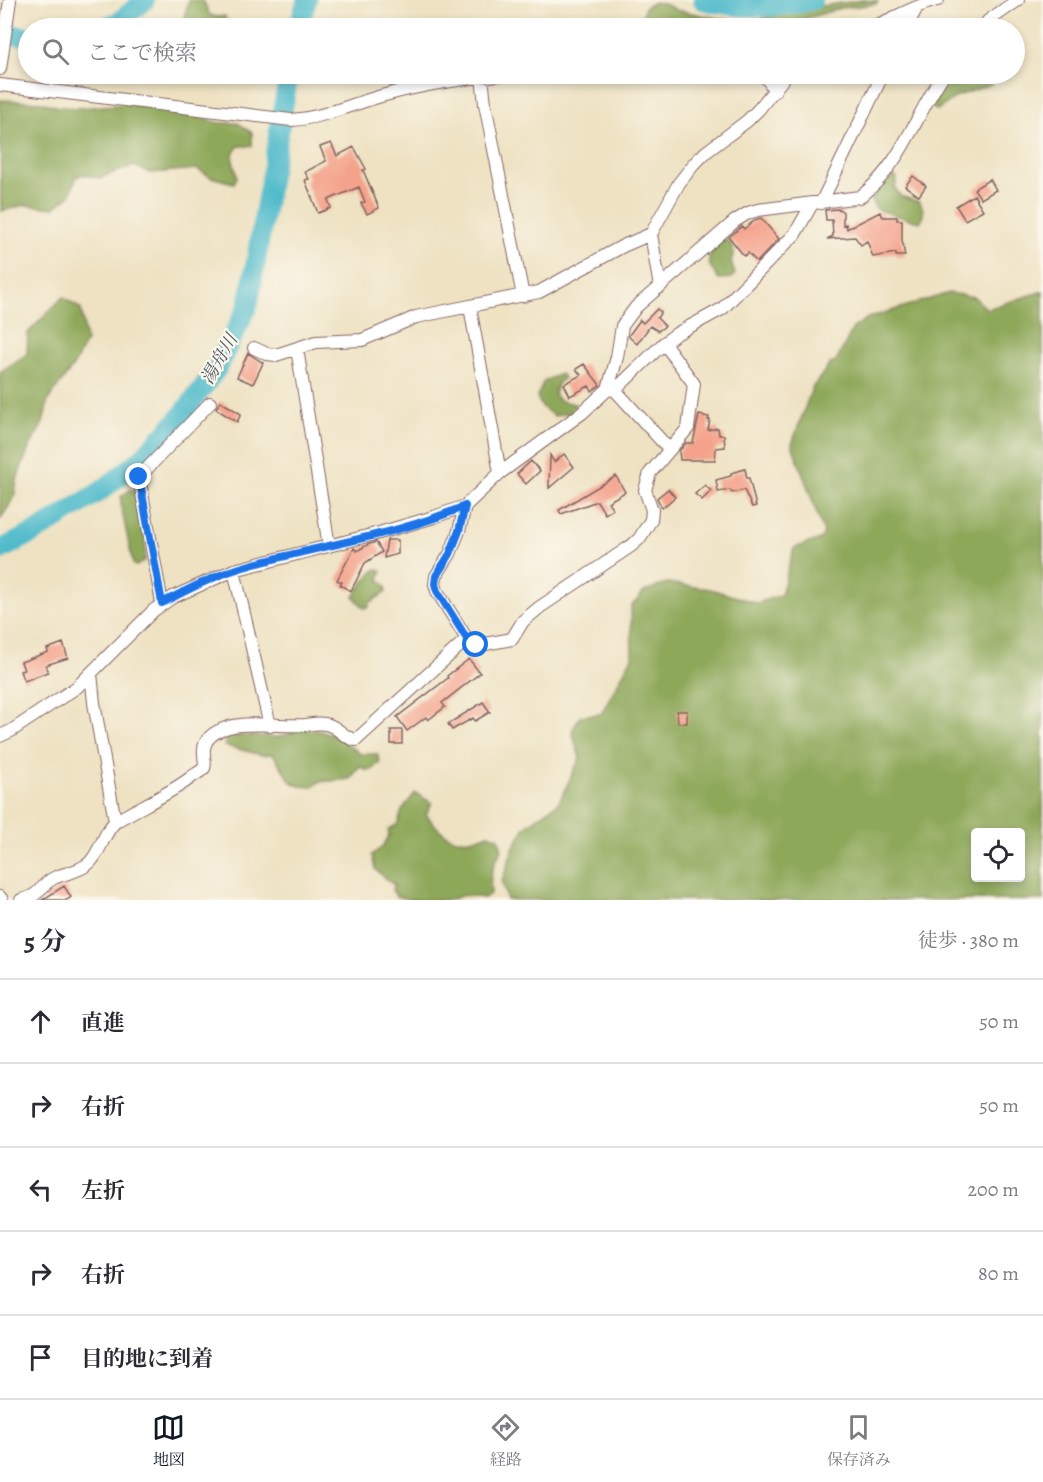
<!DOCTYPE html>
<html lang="ja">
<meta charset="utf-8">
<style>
:root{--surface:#fff;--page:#f7f7f7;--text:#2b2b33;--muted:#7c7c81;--line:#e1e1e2;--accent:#111827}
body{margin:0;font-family:Alegreya,"Noto Serif JP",serif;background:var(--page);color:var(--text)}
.controls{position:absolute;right:18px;bottom:18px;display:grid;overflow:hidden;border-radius:6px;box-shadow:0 3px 9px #0003}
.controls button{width:54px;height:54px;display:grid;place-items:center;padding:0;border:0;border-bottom:2px solid var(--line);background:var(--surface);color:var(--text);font:30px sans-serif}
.stop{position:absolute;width:18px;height:18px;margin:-14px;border:4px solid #1a73e8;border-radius:50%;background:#fff}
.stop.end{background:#1a73e8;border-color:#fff;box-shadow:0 2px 6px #0008}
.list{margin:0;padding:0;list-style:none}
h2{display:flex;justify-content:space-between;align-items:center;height:78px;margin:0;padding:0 24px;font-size:26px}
h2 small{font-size:20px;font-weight:400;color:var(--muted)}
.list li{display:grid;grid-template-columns:39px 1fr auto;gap:18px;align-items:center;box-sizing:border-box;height:84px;padding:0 24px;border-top:2px solid var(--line)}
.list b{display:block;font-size:22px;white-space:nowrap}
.list em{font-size:20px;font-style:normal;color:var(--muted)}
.icon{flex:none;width:33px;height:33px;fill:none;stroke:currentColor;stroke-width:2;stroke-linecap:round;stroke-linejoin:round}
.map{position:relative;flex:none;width:1043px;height:900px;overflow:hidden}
.search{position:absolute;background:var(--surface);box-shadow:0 3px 9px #0003;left:18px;right:18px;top:18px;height:66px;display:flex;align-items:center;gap:15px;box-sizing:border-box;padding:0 21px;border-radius:33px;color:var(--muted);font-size:22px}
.sheet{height:498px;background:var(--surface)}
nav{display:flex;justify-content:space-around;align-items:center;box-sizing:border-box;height:84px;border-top:2px solid var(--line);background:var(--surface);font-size:16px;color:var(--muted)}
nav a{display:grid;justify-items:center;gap:3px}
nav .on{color:var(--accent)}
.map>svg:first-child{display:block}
.forest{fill:#8ea85a;stroke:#6c6442;stroke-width:1.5;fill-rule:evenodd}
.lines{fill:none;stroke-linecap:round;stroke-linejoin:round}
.river{stroke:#4ebaca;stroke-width:20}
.building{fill:#f4a28b}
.minor-casing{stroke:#836360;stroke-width:14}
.minor{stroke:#fff;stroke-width:12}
.route{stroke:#1a73e8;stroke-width:8}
.labels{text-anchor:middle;stroke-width:4.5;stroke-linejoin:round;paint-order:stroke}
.water-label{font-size:18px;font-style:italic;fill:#4b5563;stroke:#fbf7ec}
</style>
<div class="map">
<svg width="1043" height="900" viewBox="0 0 1043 900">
<rect width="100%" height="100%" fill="#fbf7ec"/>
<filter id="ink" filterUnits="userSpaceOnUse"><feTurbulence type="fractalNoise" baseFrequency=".0167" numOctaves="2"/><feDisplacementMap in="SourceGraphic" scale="12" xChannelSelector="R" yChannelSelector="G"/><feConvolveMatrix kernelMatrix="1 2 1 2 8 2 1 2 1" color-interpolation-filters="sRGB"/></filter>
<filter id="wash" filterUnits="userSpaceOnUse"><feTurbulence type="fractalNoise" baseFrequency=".008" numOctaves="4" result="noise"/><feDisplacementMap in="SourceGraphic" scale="24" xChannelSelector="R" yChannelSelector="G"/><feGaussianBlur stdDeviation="1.35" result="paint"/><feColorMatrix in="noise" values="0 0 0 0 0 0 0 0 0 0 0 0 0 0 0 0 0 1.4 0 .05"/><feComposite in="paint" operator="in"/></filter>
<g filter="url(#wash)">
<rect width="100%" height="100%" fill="#eee2c2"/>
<path class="forest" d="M189 0H203C209 12 206 19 225 16L226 20 220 24 221 28H181Z
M862 0 878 1 876 4 841 8 775 28H689L684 27 647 28 642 17 645 7 655 2 667 5 676 10 738 22 753 21 791 11Z
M951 74H997L992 84 958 96 937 110 934 109C934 97 941 82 951 74Z
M0 100 41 102 59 107 80 108 126 104 151 106 179 115 205 118 218 123H238L252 133V146H239C227 158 235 162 237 177L234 183 211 177 197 169 150 173 134 166 99 178 82 174 76 178 70 195 54 208 25 205 1 211Z
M894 176 897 178 895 188 900 196 920 202C924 209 925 215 920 222 915 221 880 211 877 209 874 207 873 203 871 200L886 181Z
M722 238C733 240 735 252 731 262L735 274 732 278 719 279C703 260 707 257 722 238Z
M1043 291V900H507L502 882 513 848 525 827 559 802 580 758 572 731 580 716 601 714 632 657 631 607 644 592 667 583 710 589 757 603 781 595 794 548 821 539 824 533 792 444 812 388 830 364 836 362 853 328 868 318 949 293 974 297 987 309ZM976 832H1020V878H976Z
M63 297 81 309 86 341 74 365 48 400 43 423 29 448 18 476 14 498 0 520V372L27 354 28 333Z
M561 374 564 378 559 382 554 394 558 400 575 404V407L570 413 554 416 542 407 537 397 544 381Z
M130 490 134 491 145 538V560L136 566 133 564 121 506V497Z
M377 569 382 570 379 579 386 587V592L369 603V607L364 608 354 597C360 588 367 574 377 569Z
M310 729 337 735 346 744 355 749 360 754H377L380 761 372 770H366L360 766 350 779 319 782 312 787 299 786 291 782 273 754 262 755 225 746V741L228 735 279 737 299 730Z
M415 793 432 803 426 814C443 839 460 846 489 834L499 838 502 850C492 865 489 875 491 893L484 898 464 895 449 900H412L396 896 392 890 394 885 375 869 372 855 382 847 389 836 388 830 398 824 402 810Z"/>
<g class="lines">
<path class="river" d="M703 0C737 9 779 9 813 0
M103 28 120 21 145 0
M298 28 307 0
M0 32 28 37
M0 550 39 530 101 491 141 459 181 416 216 370 248 306 289 74"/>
</g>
<g id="blocks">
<path class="building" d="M331 143 337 156 354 147 366 169 363 170 379 208 367 214 361 203 365 202 359 187 328 200 331 208 318 213 305 180 309 179 305 172 326 161 320 147Z
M913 176 926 186 919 196 905 186Z
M990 179 996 190 981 199 974 189Z
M974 195 983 210 965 220 956 206Z
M839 209 843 212V225L846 224 847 229 880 212 883 217H897V220H902V240L905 256H896V253L873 257 867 241 861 245 855 237 827 239 833 236 832 220H826L825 210Z
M761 218 779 239 757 262 748 253 744 256 729 237 742 226 744 229 755 220Z
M657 309 661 312 657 318 665 326 658 331 650 326 637 344 629 337V335L640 320 643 323Z
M248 353 263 363 253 384 237 377Z
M584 364 600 385 592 391 589 386 570 396 564 384 581 375 576 369Z
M220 401 241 414 237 422 216 409Z
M699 415 709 417 708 420H710L708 430 718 428 719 435H724L725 447 716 448 715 460H680L679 451 686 443H693Z
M564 454 574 467 549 488 550 455 554 462Z
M531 461 540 471 526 484 517 474Z
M745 469 747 478H749L756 506 752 507 744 490 732 493 730 490 718 492 716 480 731 476V473Z
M616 476 625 492 608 502 613 509 605 514 597 501 561 514 559 510Z
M705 485 711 491 702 500 695 494Z
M668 489 675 497 662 508 657 498Z
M387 540H398V554L384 558Z
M376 542 382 552 365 563 351 591 340 585 342 582 337 580 354 548 357 551 367 545Z
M63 643 68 658 46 665 48 672 24 681 20 671 24 670 21 662 48 652 47 649Z
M469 659 480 673 442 703 445 707 428 720 426 717 407 731 397 717 448 678 447 676Z
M483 702 490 712 475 721 473 718 452 730 448 724Z
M677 711H687V723H678Z
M391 730H402V744H391Z
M64 886 71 897 67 900H42Z"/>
</g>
</g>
<g filter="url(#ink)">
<use href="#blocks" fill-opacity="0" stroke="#836360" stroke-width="1.5"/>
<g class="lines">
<defs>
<path id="minor" d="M869 28C893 20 914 5 938 0
M906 28 917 7
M983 28 988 21 1018 0
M0 69 10 0
M764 74 775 91
M482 77 485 104 523 296
M0 85 291 120C325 118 356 102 389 94 428 83 467 78 507 74
M821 203 883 74
M651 234 660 287
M470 307 500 473
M254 348 267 354 276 355 316 342 362 340 416 317 539 292 623 246 651 234 679 183 694 164 706 152 747 121 759 109 787 74
M297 349 329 546
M608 389 615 390 664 343 676 334 722 309 795 234 812 204
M615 390 669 449
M465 506 459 531 450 554 436 576 435 584 437 591 467 639 480 645 512 639 523 621 540 607 631 546 639 539 651 520 652 510 645 490 650 473 688 428 694 384 664 343
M234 570 270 726
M162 603 139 477 210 403
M91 673 94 703 115 821
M0 736 11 731 77 687 154 610 173 597 234 570 379 533 434 517 465 506 500 473 582 413 608 389 617 357 622 326 636 307 735 221 748 213 758 210 860 197C902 165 915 115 944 74
M0 897 2 900
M21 900C43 895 39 885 54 878 65 873 78 872 88 864 100 855 105 827 118 820 142 806 167 795 189 779 193 775 201 772 204 768 206 764 204 759 204 754 202 739 215 731 229 727 251 721 282 727 306 725 313 724 321 722 329 725 339 728 345 739 356 740L467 639"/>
</defs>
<use href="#minor" class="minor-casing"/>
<use href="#minor" class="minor"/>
</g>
</g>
<g class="lines" filter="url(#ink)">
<path class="route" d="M139 477 162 603C185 591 209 578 234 570 310 546 392 538 465 506L459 531 450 554 436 576 435 584 437 591 467 639 476 645"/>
</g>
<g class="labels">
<g class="water-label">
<text transform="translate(219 359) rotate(-60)" y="6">湯舟川</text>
</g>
</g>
</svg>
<div class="controls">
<button><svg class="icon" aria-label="locate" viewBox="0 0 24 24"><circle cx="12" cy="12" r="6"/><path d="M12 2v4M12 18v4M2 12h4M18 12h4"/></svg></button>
</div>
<div class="stop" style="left:476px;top:645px"></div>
<div class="stop end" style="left:139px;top:477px"></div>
<div class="search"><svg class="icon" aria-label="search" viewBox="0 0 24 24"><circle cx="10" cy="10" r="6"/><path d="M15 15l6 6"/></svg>ここで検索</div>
</div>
<section class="sheet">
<h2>5 分<small>徒歩 · 380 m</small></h2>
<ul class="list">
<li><svg class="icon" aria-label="ahead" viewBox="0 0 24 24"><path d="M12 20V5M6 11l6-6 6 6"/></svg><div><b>直進</b></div><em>50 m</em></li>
<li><svg class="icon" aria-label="right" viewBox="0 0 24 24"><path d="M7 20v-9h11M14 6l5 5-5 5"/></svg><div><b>右折</b></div><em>50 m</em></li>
<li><svg class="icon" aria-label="left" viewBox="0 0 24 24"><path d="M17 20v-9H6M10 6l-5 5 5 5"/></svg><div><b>左折</b></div><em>200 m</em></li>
<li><svg class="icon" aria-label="right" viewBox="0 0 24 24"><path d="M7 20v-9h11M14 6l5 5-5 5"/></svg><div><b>右折</b></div><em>80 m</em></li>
<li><svg class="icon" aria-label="arrive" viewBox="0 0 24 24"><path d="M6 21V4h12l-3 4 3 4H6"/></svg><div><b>目的地に到着</b></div></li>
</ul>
</section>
<nav>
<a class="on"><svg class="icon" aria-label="map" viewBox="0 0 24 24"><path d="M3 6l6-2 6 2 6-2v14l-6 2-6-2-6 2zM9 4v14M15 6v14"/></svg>地図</a>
<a><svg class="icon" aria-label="directions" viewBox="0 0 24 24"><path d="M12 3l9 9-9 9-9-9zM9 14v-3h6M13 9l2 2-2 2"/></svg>経路</a>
<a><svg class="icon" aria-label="saved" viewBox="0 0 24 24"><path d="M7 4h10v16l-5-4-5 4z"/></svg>保存済み</a>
</nav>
